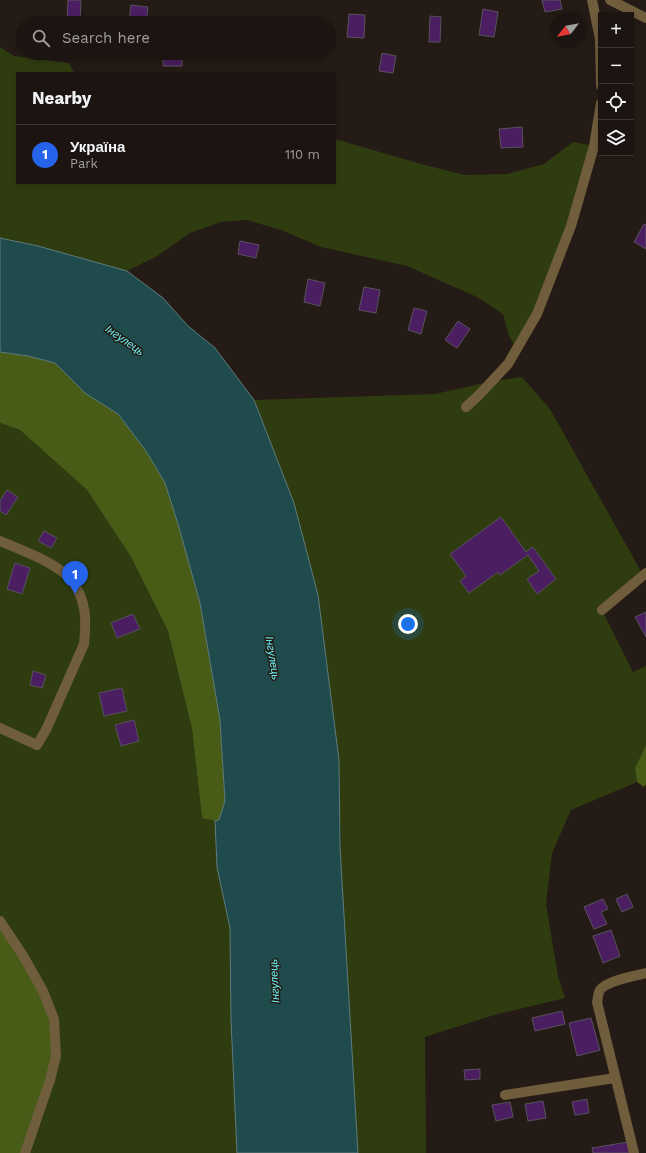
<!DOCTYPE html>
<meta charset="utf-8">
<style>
:root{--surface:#1c1410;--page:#29211e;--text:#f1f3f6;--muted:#a09e9f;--line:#3a3330;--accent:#2563eb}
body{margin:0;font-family:"Work Sans",sans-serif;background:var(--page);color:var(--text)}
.controls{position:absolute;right:12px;top:12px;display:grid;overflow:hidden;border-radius:0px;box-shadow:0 2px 6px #0003}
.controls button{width:36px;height:36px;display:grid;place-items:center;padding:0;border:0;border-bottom:1px solid var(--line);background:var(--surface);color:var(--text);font:20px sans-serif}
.compass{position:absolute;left:550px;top:12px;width:36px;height:36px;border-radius:50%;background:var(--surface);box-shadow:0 2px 6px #0003;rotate:239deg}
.you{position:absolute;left:408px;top:624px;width:14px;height:14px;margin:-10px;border:3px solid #fff;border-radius:50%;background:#1a73e8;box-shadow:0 0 0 6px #1a73e833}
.badge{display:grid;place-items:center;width:26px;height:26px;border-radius:50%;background:var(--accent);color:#fff;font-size:13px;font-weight:700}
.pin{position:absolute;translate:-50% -33px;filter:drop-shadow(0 1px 2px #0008)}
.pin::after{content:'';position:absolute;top:21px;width:14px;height:12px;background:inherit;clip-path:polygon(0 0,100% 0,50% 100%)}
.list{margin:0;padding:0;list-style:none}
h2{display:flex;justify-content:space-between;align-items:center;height:52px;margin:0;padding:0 16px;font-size:17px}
h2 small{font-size:13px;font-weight:400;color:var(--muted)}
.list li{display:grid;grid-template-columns:26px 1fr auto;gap:12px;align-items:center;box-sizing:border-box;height:60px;padding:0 16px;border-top:1px solid var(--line)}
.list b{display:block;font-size:15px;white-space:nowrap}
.list p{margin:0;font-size:13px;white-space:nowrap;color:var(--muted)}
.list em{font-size:13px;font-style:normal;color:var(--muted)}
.icon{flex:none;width:22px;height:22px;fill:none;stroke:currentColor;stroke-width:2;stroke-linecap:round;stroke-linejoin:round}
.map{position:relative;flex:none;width:646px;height:1153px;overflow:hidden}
.search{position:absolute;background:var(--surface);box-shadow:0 2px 6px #0003;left:16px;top:16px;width:320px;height:44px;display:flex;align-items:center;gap:10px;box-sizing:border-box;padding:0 14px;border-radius:22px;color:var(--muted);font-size:15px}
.panel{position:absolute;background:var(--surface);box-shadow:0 2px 6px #0003;left:16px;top:72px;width:320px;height:112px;border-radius:0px}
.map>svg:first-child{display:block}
.green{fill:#2f3c0f}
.forest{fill:#485c17}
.water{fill:#1f4b4c;stroke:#607c7c}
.building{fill:#4b1e62;stroke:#58525c}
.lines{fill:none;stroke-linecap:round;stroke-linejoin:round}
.lane{stroke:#6f5d3c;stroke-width:10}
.street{stroke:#6f5d3c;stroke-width:10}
.labels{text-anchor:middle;stroke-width:3;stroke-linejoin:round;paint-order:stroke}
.water-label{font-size:11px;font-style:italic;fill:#6cf6f9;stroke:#251b16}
</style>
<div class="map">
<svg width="646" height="1153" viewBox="0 0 646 1153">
<rect width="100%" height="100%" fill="#251b16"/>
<path class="green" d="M0 47 14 56 69 63 74 73H17V183H335V139L421 164 465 175 507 174 544 164 573 142 594 146 571 226 517 349 509 336 503 314 477 297 407 266 321 247 281 230 247 220 221 222 190 233 157 256 127 271 38 246 0 238Z
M522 377 550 409 643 575 602 610 633 672 646 666V745L635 768 637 782 571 810 552 853 546 904 558 976 565 998 494 1015 425 1037 426 1153H346L339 760 318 595 254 400 435 394 493 381Z
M0 423 20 430 87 490 131 557 168 631 192 729 202 818 215 821 216 853 274 1153H25L0 921Z"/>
<path class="forest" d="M0 352 28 356 55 363 85 393 118 414 146 451 165 483 178 524 200 603 220 720 225 801 219 820 215 821 202 818 192 729 168 631 131 557 87 490 20 430 0 423Z
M646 745V784L644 787 637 782 635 768Z
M0 921 43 991 56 1056 25 1153H0Z"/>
<path class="water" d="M0 238 38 246 127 271 163 298 188 326 215 348 254 400 294 503 318 595 339 760 340 847 358 1153H237L231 1020 230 928 217 867 215 821 219 820 225 801 220 720 200 603 178 524 165 483 146 451 118 414 85 393 55 363 28 356 0 352Z"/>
<path class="building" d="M68 0H81L80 21 67 20Z
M542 0H560L562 9 545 12Z
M131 5 148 7 146 23H129Z
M483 9 498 12 494 37 479 35Z
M349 14 365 15 364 38 347 37Z
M430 16 441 17 440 42H429Z
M163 53H182V66H163Z
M382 53 396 56 393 73 379 71Z
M522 127 523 147 501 148 499 129Z
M644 224 646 225V249L634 242Z
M240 241 259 245 256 258 238 254Z
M308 279 325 283 320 306 304 302Z
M364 287 380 290 376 313 359 310Z
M414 308 427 311 421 334 408 330Z
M458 321 470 329 457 348 445 340Z
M7 490 18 497 6 515 0 511V501Z
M501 517 526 552 533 547 556 579 537 594 527 579 539 571 528 555 500 575 498 572 469 593 460 581 466 576 450 554Z
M44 531 57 538 51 548 38 541Z
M15 563 30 568 22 594 7 589Z
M646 612V637L635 617Z
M133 614 140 629 117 638 111 623Z
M33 671 46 675 42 688 30 685Z
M122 688 127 711 104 716 99 693Z
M134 720 139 741 121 746 115 725Z
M627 894 633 907 622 912 616 899Z
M603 899 608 909 601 912 607 924 594 929 584 907Z
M611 930 620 956 603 963 593 936Z
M562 1011 565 1024 535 1031 532 1018Z
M591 1018 600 1050 577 1056 569 1023Z
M480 1069V1079L465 1080 464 1070Z
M587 1099 589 1113 575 1115 572 1102Z
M543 1101 546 1118 528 1121 525 1104Z
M510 1102 513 1117 496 1121 492 1105Z
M628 1142 630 1153H593L592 1148Z"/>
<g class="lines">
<path class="lane" d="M505 1095 615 1078"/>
<path class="street" d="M592 0 600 39 601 86
M610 0 646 18
M466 407 478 396 508 364 537 314 571 226 594 146 601 103
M0 541C23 551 50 560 69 577 72 579 74 584 76 587 87 605 86 624 84 644L46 730 37 745 0 728
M602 610 646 573
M0 921 22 954 43 991 54 1019 56 1056 50 1080 25 1153
M634 1153 597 1002C598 999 598 993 600 990 607 980 635 976 646 973"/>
</g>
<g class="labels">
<g class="water-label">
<text transform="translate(125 340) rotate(35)" y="4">Інгулець</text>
<text transform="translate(273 658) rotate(81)" y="4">Інгулець</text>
<text transform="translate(274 981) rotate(-93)" y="4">Інгулець</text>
</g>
</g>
</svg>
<div class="controls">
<button>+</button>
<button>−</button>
<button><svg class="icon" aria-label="locate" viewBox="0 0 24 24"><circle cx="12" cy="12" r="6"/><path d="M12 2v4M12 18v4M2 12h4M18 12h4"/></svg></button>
<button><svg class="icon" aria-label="layers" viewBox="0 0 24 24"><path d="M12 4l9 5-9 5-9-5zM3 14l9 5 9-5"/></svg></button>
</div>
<svg class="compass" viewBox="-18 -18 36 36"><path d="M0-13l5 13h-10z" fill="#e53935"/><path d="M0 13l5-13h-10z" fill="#a09e9f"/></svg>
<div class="you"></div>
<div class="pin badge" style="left:75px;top:594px">1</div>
<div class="search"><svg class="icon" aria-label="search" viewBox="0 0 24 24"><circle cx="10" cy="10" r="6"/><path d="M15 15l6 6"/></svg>Search here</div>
<section class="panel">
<h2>Nearby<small></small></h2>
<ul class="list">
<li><span class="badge">1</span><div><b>Україна</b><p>Park</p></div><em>110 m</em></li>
</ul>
</section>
</div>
